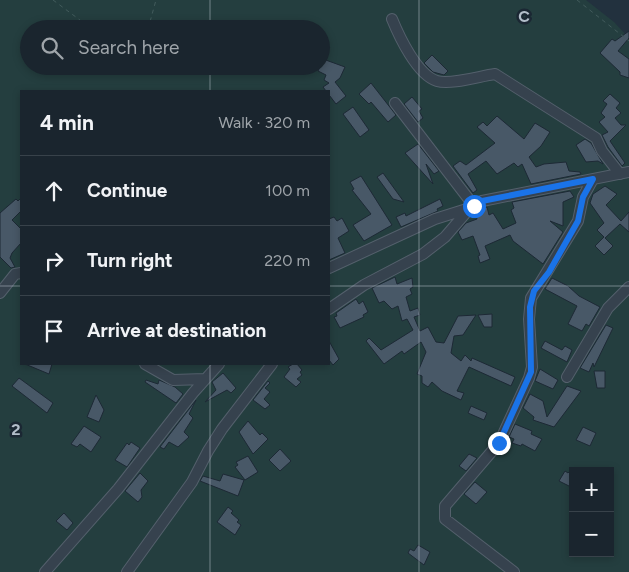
<!DOCTYPE html>
<meta charset="utf-8">
<style>
:root{--surface:#1a252e;--page:#232d36;--text:#f1f3f6;--muted:#9fa5aa;--line:#38424a}
body{margin:0;font-family:Figtree,sans-serif;background:var(--page);color:var(--text)}
.controls{position:absolute;right:15px;bottom:15px;display:grid;overflow:hidden;border-radius:0px;box-shadow:0 2px 8px #0003}
.controls button{width:45px;height:45px;display:grid;place-items:center;padding:0;border:0;border-bottom:1px solid var(--line);background:var(--surface);color:var(--text);font:25px sans-serif}
.stop{position:absolute;width:15px;height:15px;margin:-11px;border:4px solid #1a73e8;border-radius:50%;background:#fff}
.stop.end{background:#1a73e8;border-color:#fff;box-shadow:0 1px 5px #0008}
.list{margin:0;padding:0;list-style:none}
h2{display:flex;justify-content:space-between;align-items:center;height:65px;margin:0;padding:0 20px;font-size:21px}
h2 small{font-size:16px;font-weight:400;color:var(--muted)}
.list li{display:grid;grid-template-columns:32px 1fr auto;gap:15px;align-items:center;box-sizing:border-box;height:70px;padding:0 20px;border-top:1px solid var(--line)}
.list b{display:block;font-size:19px;white-space:nowrap}
.list em{font-size:16px;font-style:normal;color:var(--muted)}
.icon{flex:none;width:28px;height:28px;fill:none;stroke:currentColor;stroke-width:2;stroke-linecap:round;stroke-linejoin:round}
.map{position:relative;flex:none;width:629px;height:572px;overflow:hidden}
.search{position:absolute;background:var(--surface);box-shadow:0 2px 8px #0003;left:20px;top:20px;width:310px;height:55px;display:flex;align-items:center;gap:12px;box-sizing:border-box;padding:0 18px;border-radius:28px;color:var(--muted);font-size:19px}
.panel{position:absolute;background:var(--surface);box-shadow:0 2px 8px #0003;left:20px;top:90px;width:310px;height:275px;border-radius:0px}
.map>svg:first-child{display:block}
.green{fill:#243e3f;fill-rule:evenodd}
.building{fill:#485867;stroke:#1d2935}
.lines{fill:none;stroke-linecap:round;stroke-linejoin:round}
.minor-casing{stroke:#54606c;stroke-width:12}
.path{stroke:#425b5c;stroke-width:1;stroke-dasharray:4 4;stroke-linecap:butt}
.minor{stroke:#36424e;stroke-width:10}
.route{stroke:#1a73e8;stroke-width:6}
.grid{fill:none;stroke:#b2bdc9;stroke-width:1;stroke-opacity:0.55}
.grid-label{font-size:16px;text-anchor:middle;font-weight:bold;fill:#b2bdc9;stroke:#1b2733;stroke-width:5;stroke-linejoin:round;paint-order:stroke}
</style>
<div class="map">
<svg width="629" height="572" viewBox="0 0 629 572">
<rect width="100%" height="100%" fill="#22313e"/>
<path class="green" d="M0 0H586L614 22 629 38V572H0ZM29 29H321V66H29ZM21 91H329V364H21ZM573 471H610V553H573Z"/>
<path class="building" d="M629 31V38L618 51 629 59V78L620 75V72L600 53 612 39 615 41Z
M432 55 448 71 444 75 433 72 424 63Z
M323 59 345 67 340 78 335 82 346 96 336 104 323 87 329 83 324 80 326 75 318 71Z
M371 83 396 115 388 122 371 102 369 104 359 94Z
M610 94 620 103 616 108 621 113 615 118 621 125H626L610 141 625 163 622 166 608 147 602 135 608 132 599 122 605 117 601 113 607 104 603 101Z
M412 97 422 109 419 111 423 118 418 122 404 104Z
M353 107 369 130 360 137 343 114Z
M497 116 524 139 535 123 550 132 541 146 529 157 536 167 544 164 566 162 569 171 580 172 581 174 531 184 522 164 518 167 514 163 497 174 486 161 468 174 477 190 473 193 453 166 460 161 466 165 495 143 477 127 483 122 487 126Z
M585 139 591 143 603 164 598 161 586 162 576 145Z
M418 144 439 171 434 174 426 164 433 184 405 153Z
M383 173 404 202 393 199 377 177Z
M361 176 392 225 364 241 353 225 371 214 352 190 354 189 350 182Z
M605 186 617 194 606 205 621 221 629 212V232L620 224 605 238 613 246 604 255 595 246 604 237 597 230 604 223 590 203 593 194Z
M570 191 574 197 563 202V226L550 221 563 232 543 264 513 241 510 235 485 246 490 259 480 263 478 256 480 255 473 236 462 240 458 232 466 223 477 219 476 215 484 208 487 207 489 215 493 213 503 229 516 223 511 210 514 208 512 202Z
M21 198V211L12 220 21 229V243L12 253 10 258 15 267 11 268 0 257V213L16 199 18 201Z
M440 199 443 206 437 209 438 211 401 227 396 217 405 213 406 216Z
M334 217 337 221 342 218 349 231 338 238 345 253 329 260V219Z
M395 277 397 284 412 278 413 287 410 289 412 294 406 297 410 311 418 308 420 315 414 317 420 331 428 327 436 342 444 343 458 316 476 315 463 335 454 336 451 353 461 361 465 355 471 361 472 358 515 377 511 386 469 367 457 391 464 393 461 400 442 391 432 382 428 387 422 383V376L417 374 426 352 421 342 404 354 402 351 384 364 366 341 369 338 381 350 413 330 407 319 402 321 398 306 392 309 384 301 379 303 372 288Z
M552 278 568 286 579 296 600 307 589 326 586 324 582 331 568 324 577 306 545 289Z
M356 299 359 304 363 301 368 312 363 315 364 317 340 328 334 317 337 316 336 313Z
M492 314V327H484L478 315Z
M606 325 613 328 594 367 593 363 589 372 580 368Z
M329 341 339 359 333 365 329 360Z
M545 341 562 350 565 346 572 350 567 362 541 348Z
M25 364H52L49 374Z
M293 364H297L302 370 300 372 302 375 297 379 301 382 296 387 284 377 290 369 288 367Z
M540 369 558 380 553 389 535 381Z
M594 371H605V388H597Z
M223 373 236 388 231 393 227 390 205 402 216 390 212 382Z
M19 378 53 403 47 413 12 386Z
M146 380 158 384 159 380 175 387 183 394 176 403 145 382Z
M268 381 270 383 265 388 270 392 264 399 270 405 265 409 253 400Z
M567 386 581 391 554 427 533 420 534 417 523 408 530 394 543 401 547 417Z
M96 395 104 410 99 422 87 417Z
M196 400 189 414 193 418 184 432 189 437 178 447 169 442 164 449 160 447Z
M471 406 487 413 484 420 468 413Z
M248 421 260 435 262 433 268 439 253 454 239 432Z
M515 424 532 431 531 434 542 439 535 451 522 444 521 446 512 443 514 439 509 437Z
M84 426 101 437 91 452 80 444 77 447 71 444Z
M583 427 596 433 590 446 576 440Z
M131 442 140 448 127 467 115 460 127 443 129 445Z
M280 449 291 461 280 471 269 460Z
M469 454 477 458 466 471 459 466Z
M248 456 258 472 245 480 235 467 238 465 236 462Z
M573 468V488L559 481 565 471 568 473Z
M140 473 148 481 141 490 142 497 138 502 125 491Z
M223 474 244 480 238 496 200 481 203 476 220 481Z
M475 482 487 492 476 504 464 494Z
M228 507 233 511 231 513 239 520 237 522 241 525 235 535 217 522Z
M64 513 73 523 67 530 56 521Z
M418 545 430 552 424 565 408 553 410 549 414 551Z"/>
<g class="lines">
<defs>
<path id="minor" d="M392 19C399 36 417 75 437 81 451 85 480 76 495 74L596 138 602 151 620 174
M395 103 474 206
M329 268 435 219 470 208
M0 293 15 274 21 273
M329 309 364 285 423 254 445 237 470 208 482 201 629 172
M145 364 173 380 205 379
M567 377 608 308 629 287
M45 572 118 489 193 393 219 364
M127 572 192 482 208 451 222 429 272 364
M514 572 445 519V506L499 443 529 378 532 367 529 319 531 298 578 221 583 197 593 179"/>
</defs>
<use href="#minor" class="minor-casing"/>
<path class="path" d="M53 0 92 29
M577 0 629 41
M148 29 156 0"/>
<use href="#minor" class="minor"/>
</g>
<g class="lines">
<path class="route" d="M474 206 482 201 593 179 583 197 578 221 549 272 534 291 530 307 531 372 499 443"/>
</g>
<path class="grid" d="M210 0V29M419 0V572M210 66V91M0 286H21M329 286H629M210 364V572"/>
<g class="grid-label">
<text x="524" y="22">C</text>
<text x="16" y="435">2</text>
</g>
</svg>
<div class="controls">
<button>+</button>
<button>−</button>
</div>
<div class="stop" style="left:474px;top:206px"></div>
<div class="stop end" style="left:499px;top:443px"></div>
<div class="search"><svg class="icon" aria-label="search" viewBox="0 0 24 24"><circle cx="10" cy="10" r="6"/><path d="M15 15l6 6"/></svg>Search here</div>
<section class="panel">
<h2>4 min<small>Walk · 320 m</small></h2>
<ul class="list">
<li><svg class="icon" aria-label="ahead" viewBox="0 0 24 24"><path d="M12 20V5M6 11l6-6 6 6"/></svg><div><b>Continue</b></div><em>100 m</em></li>
<li><svg class="icon" aria-label="right" viewBox="0 0 24 24"><path d="M7 20v-9h11M14 6l5 5-5 5"/></svg><div><b>Turn right</b></div><em>220 m</em></li>
<li><svg class="icon" aria-label="arrive" viewBox="0 0 24 24"><path d="M6 21V4h12l-3 4 3 4H6"/></svg><div><b>Arrive at destination</b></div></li>
</ul>
</section>
</div>
